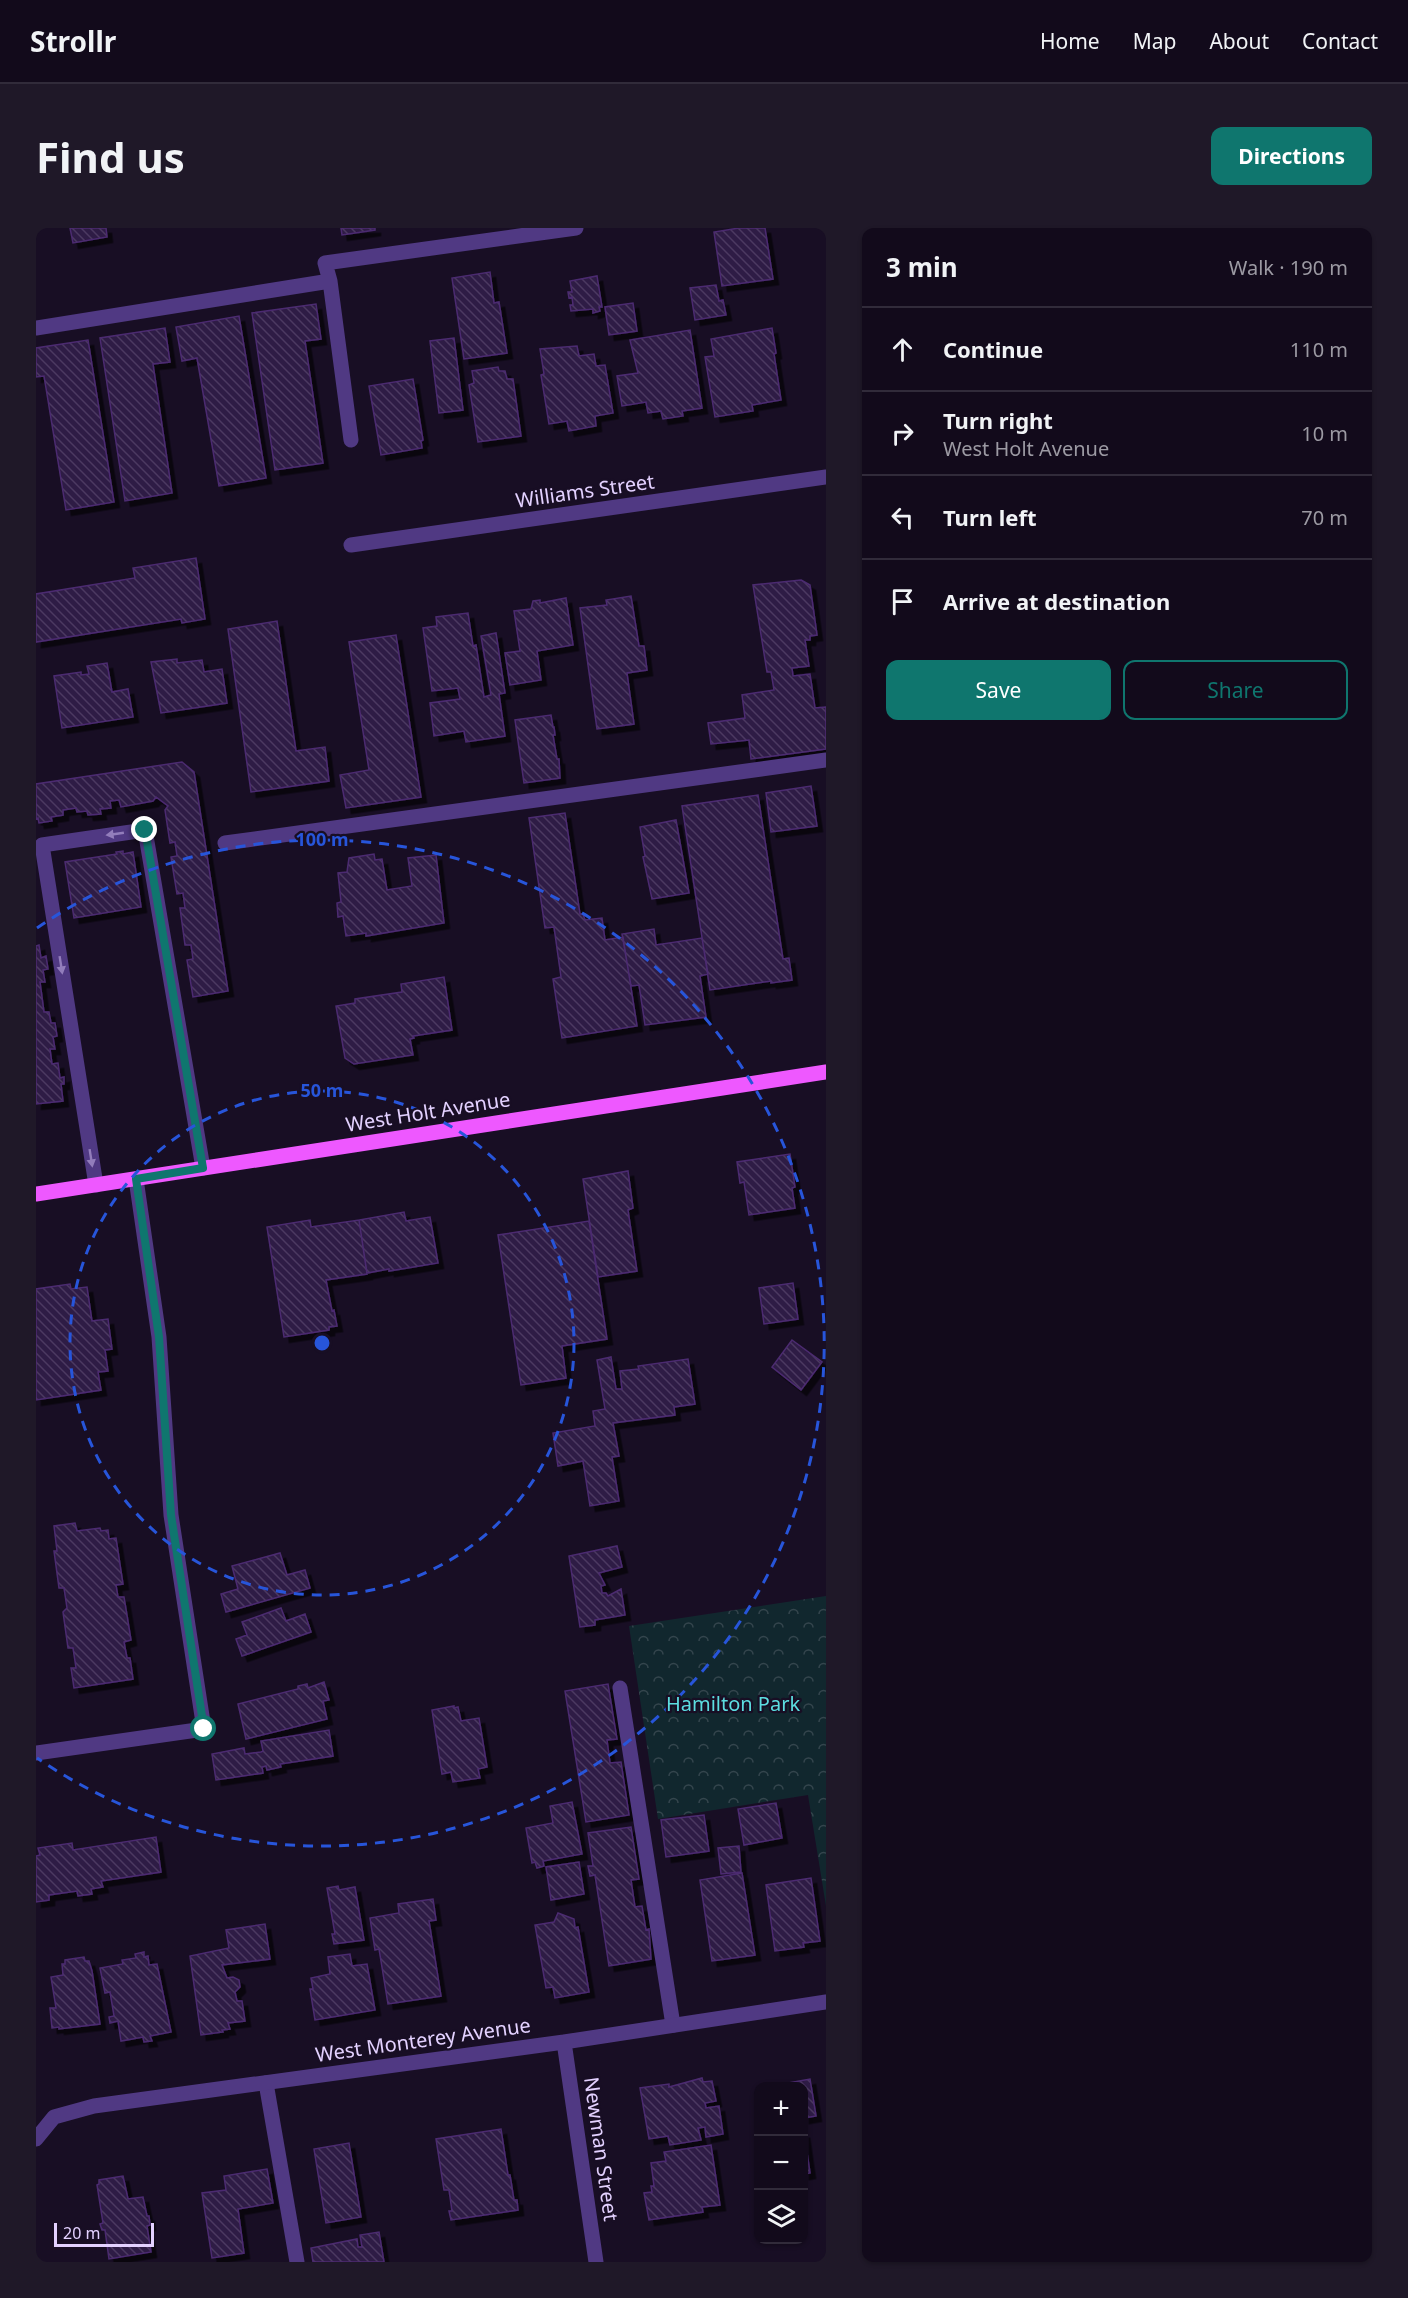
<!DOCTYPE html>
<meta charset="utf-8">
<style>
:root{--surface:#120a1b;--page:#1f1828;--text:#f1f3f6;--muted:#9c9aa3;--line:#312b3a;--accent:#0f766e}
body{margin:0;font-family:"Noto Sans",sans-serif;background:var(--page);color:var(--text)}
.controls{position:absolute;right:18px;bottom:18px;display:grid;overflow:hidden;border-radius:12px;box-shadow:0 2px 4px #0004}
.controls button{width:54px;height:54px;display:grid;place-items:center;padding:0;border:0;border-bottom:2px solid var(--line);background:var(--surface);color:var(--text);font:30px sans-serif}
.scale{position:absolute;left:18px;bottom:15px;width:100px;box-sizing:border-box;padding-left:6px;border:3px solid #e3d1ff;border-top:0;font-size:16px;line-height:21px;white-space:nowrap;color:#e3d1ff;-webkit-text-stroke:4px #180e24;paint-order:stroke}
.stop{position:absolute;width:18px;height:18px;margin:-14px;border:4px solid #0f766e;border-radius:50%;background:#fff}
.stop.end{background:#0f766e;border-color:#fff;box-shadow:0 2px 6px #0008}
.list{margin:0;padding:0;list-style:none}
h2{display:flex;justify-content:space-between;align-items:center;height:78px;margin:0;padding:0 24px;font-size:26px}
h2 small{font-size:20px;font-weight:400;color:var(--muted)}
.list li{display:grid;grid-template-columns:39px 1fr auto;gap:18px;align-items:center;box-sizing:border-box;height:84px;padding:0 24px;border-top:2px solid var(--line)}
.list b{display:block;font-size:22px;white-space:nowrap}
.list p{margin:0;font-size:20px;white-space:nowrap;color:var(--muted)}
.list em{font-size:20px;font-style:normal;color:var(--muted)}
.actions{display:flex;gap:12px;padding:18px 24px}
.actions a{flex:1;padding:14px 0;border:2px solid var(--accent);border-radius:12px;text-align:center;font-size:21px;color:var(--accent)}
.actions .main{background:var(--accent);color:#fff}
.icon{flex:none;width:33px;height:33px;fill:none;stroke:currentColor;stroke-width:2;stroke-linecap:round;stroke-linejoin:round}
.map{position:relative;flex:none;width:790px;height:2034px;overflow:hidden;border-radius:12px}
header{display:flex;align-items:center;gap:36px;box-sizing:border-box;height:84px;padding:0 30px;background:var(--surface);border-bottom:2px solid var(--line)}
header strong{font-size:28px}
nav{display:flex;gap:33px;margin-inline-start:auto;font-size:21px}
.intro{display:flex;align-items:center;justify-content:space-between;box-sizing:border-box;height:144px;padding:0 36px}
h1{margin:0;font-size:42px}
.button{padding:15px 27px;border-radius:12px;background:var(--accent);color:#fff;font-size:21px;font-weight:700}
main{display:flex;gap:36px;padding:0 36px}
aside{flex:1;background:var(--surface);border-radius:12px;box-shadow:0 2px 4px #0004}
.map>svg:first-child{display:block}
.forest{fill:url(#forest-crowns)}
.building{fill:url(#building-back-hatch);stroke:#4c2c71;stroke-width:1.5;filter:url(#shadow)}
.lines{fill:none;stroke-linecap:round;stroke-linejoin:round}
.lane{stroke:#503983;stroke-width:15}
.street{stroke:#503983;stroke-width:15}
.primary{stroke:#ee58ff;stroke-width:15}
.oneway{fill:#927dbb}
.route{stroke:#0f766e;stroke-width:8}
.ring{fill:none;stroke:#2755da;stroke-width:3;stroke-dasharray:10 8}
.labels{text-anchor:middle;stroke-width:4.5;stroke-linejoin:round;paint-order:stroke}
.street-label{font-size:20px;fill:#e3d1ff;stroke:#180e24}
.park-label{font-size:20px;fill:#5cdde0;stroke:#180e24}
.centre{fill:#2755da;stroke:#180e24;stroke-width:3}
.ring-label{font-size:18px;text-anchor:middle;font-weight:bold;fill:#2755da;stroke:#180e24;stroke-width:4.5;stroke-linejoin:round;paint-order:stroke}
</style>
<header>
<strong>Strollr</strong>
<nav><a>Home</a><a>Map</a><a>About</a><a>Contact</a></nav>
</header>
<div class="intro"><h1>Find us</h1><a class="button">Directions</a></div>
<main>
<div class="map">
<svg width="790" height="2034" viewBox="0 0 790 2034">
<defs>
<pattern id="forest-crowns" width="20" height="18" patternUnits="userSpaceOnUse" patternTransform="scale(1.5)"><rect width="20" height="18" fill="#11272e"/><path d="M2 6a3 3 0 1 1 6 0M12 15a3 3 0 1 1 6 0" fill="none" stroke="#34454d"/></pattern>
<pattern id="building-back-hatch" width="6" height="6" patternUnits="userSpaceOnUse" patternTransform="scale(1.5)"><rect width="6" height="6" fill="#2e1a45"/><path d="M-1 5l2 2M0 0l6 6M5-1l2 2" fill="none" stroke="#4c3a61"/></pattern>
<filter id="shadow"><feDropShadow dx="5.5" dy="5.5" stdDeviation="0" flood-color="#0009"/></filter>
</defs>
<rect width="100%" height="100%" fill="#180e24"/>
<path class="forest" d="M790 1368V1678L772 1567 622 1591 593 1398Z"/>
<path class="building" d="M34 0H70L71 9 37 15Z
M305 0H339V2L306 7Z
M703 0H729L737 51 686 58 678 4Z
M454 44 458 75 463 74 471 125 428 131 416 50Z
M561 48 566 79H563L564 83 557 85V81L535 83 534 77H537L536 69 533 70 532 64H536L534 53Z
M680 57 683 73 687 72 690 87 659 92 654 60Z
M597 75 601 103 573 107 569 79Z
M280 76 285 111 269 113 287 235 239 242 216 85Z
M203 88 230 250 183 258 161 130 146 133 140 99Z
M129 100 134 134 117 136 136 265 89 273 64 110Z
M736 100 740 125 738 126 745 172 716 177 717 183 679 189 669 129 678 128 675 111Z
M654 102 666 180 646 183 647 188 627 191 625 183 612 185 610 174 586 178 581 148 602 145 594 112Z
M418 110 427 182 403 185 394 113Z
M52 112 78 274 30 282 8 148 0 149V120Z
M541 118 543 128 558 126 560 138 569 137 577 185 559 188 560 198 533 203 531 193 513 196 505 147 508 146 504 121Z
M462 139 463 143H469L471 151H477L485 208 442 214 433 157 438 155 436 143Z
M377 151 387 212 385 213 386 220 345 227 333 158Z
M160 330 169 391 146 395 145 391 0 414V366L99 350 97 340Z
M765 352 774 357 781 407 774 408V412H769L773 438 756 440 757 448 774 446 779 480 790 479V521L715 531 713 512 675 516 672 495 709 490 706 467 738 462 735 444H731L717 357Z
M595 368 603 418H608L611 442 591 445 598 496 561 501 544 380 571 377 570 372Z
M530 370 537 417 501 423 505 452 474 457 469 425 484 423 478 383 495 381 497 373 504 372V375Z
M432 385 437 418 440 417 448 469 455 467 445 408 460 405 469 465 463 466 469 508 430 514 428 503 398 508 394 475 424 471 422 460 396 463 387 400 401 398 400 389Z
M241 393 260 523 289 519 293 553 215 564 192 401Z
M360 407 385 569 310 580 304 547 333 542 313 414Z
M141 431V435L166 432 168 444 186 441 191 475 125 485 115 434Z
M71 435 76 464 92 461 97 489 26 500 18 448 45 444V447L53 446 51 438Z
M515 487 517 499H518L519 507H517L521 531H523L524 550 488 555 479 492Z
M146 534 158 544 192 763 157 769 151 732 157 731 155 717H149L144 680H149L147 665 141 666 135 629 141 628 139 614 134 615 129 582 132 578 120 569 117 573 85 579 83 572 74 573 75 580 64 581 65 586 52 587 51 583 41 584 40 580 27 582V587L15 589 16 593 3 595 2 590 0 591V556Z
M775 558 781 598 735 604 730 565Z
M722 567 747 731 753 730 756 752 735 755V753L674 762 646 578Z
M529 585 544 686H547L549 692 566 690 569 712 587 709 601 798 526 810 517 751 525 749 518 699 509 700 493 590Z
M640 592 653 665 616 671 607 629 609 628 604 599Z
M87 623V626L97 624 105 679 38 690 29 634 81 626 80 624Z
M338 626 339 632 346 631 351 662 376 658 372 630 400 627 408 695 330 708V705L310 708 307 688 302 689 301 675 305 674 302 645 311 644 313 630Z
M618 701 620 717 666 710 672 746 664 748 670 789 609 797 603 757 595 758 586 706Z
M3 717 5 730 10 728 12 741 7 742 9 754H4L8 784H13L15 795H19L21 808 17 809 19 821H14L16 836 22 835 24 850 28 849V856H25L27 873 0 876V718Z
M408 749 416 802 377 808 378 810 374 811 377 827 318 836 309 830 300 778 319 775V771L366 764 365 756Z
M754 926 759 959 756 960 759 980 713 987 708 954 704 955 701 934Z
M592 943 597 980 592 982 601 1043 562 1049 547 951Z
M368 984 370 993 394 989 402 1035 353 1043V1041L331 1045 323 992Z
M274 992 275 999 323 992 331 1046 290 1052 296 1083 298 1082 301 1098 293 1099V1102L248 1109 231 999Z
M553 993 571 1111 526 1118 530 1150 485 1157 462 1007Z
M757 1055 762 1091 728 1096 723 1060Z
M34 1056 35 1061 51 1059 56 1093 72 1091 76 1121 69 1122 72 1143 62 1144 65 1162 0 1172V1061Z
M756 1112 786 1134 765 1162 736 1139Z
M575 1129 580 1161H586L584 1143 603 1141 602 1138 652 1131 659 1176 638 1179 639 1187 577 1195 583 1228 576 1229 583 1273 554 1278 547 1233 522 1238 517 1205 559 1198 557 1183 569 1181 561 1132Z
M39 1295 41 1303 64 1300 65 1303 72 1302 73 1311 80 1310 87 1356 80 1357 82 1369H88L95 1412 88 1414 91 1430H94L97 1451 38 1460 35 1440H40L37 1420H32L27 1384 31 1380 28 1360H23L18 1323H21L18 1298Z
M581 1318 586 1339 563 1345 569 1357 565 1358 566 1365H570L572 1368 585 1361 589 1387 559 1392V1397L544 1399 533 1328Z
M244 1325 251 1347 269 1342 274 1360 190 1384 185 1366 202 1361 196 1338Z
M245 1380 250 1393 269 1386 275 1404 206 1428 200 1411 211 1407 206 1394Z
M288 1454 293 1472 287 1473 291 1491 210 1511 202 1476 262 1461V1458L271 1456 272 1460Z
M572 1456 581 1511 571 1512 574 1535 585 1534 593 1587 550 1594 529 1463Z
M418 1478V1480L422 1479 425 1493 443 1490 451 1539 442 1541 444 1550 417 1554 415 1544 406 1546 396 1482Z
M293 1502 297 1528 244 1536 245 1539 231 1542 230 1538 226 1539 227 1545 180 1552 176 1526 208 1520 209 1526 225 1524 227 1523 225 1513Z
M536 1574 546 1626 507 1633 508 1638 501 1640 499 1634 496 1635 490 1600 517 1595 514 1578Z
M740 1575 746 1610 708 1617 702 1581Z
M668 1587 673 1623 630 1629 625 1592Z
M595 1599 603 1651 595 1652 599 1679 606 1678 610 1702 613 1701 615 1731 573 1738 559 1647 554 1648 552 1638H557L552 1605Z
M120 1609 125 1644 65 1653 67 1659 55 1661 56 1666 42 1668 41 1663 13 1667V1672L0 1674V1628L4 1627 2 1620 36 1615 37 1622Z
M703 1618 705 1644 685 1646 682 1620Z
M543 1634 548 1666 515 1672 510 1639Z
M706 1645 719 1727 676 1733 664 1652Z
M775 1650 784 1713 767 1715 768 1719 739 1723 730 1657Z
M302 1658 303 1662 319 1659 328 1712 298 1716 296 1706H299L291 1660Z
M397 1671 400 1692 393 1693 405 1768 352 1776 343 1721 339 1722 334 1690 363 1685 362 1676Z
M522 1685 538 1691 539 1700 542 1699 553 1764 519 1770 517 1759 510 1760 499 1697 518 1694Z
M229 1696 234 1731 186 1737 191 1750 197 1749 203 1752 204 1759 199 1764 201 1773H206L209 1793 192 1795 194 1801 186 1802 187 1804 165 1807 154 1728 193 1720 190 1702Z
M108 1724V1729L112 1728 113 1737 121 1736 135 1804 114 1808 116 1813 108 1814 107 1809 85 1813 82 1793 74 1795 73 1789 78 1788 74 1764 69 1765 64 1740 87 1736 86 1732 100 1730 99 1726Z
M314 1726 316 1738 331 1736 339 1782 279 1792 274 1761H277L275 1750 294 1746 292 1729Z
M48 1729 49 1733H53L56 1743 64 1796 23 1801V1799L16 1800 14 1780H20L15 1749 27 1747 26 1736H29V1732Z
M666 1850 667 1854 676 1853 680 1873 669 1875 670 1880 683 1878 687 1906 670 1909 669 1899 662 1900 665 1912 634 1917 632 1908 613 1911 604 1860 633 1856V1859Z
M774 1851 780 1888 768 1890V1858H742L741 1857Z
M465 1901 472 1947H474L478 1972H481L482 1982 415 1992 413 1983H416L413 1962H408L400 1911Z
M768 1904 774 1945 768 1946Z
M313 1915 325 1989 290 1995 278 1921Z
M675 1917 684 1977 666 1979 667 1984 613 1992 608 1965 616 1964 615 1958H618L615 1935 630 1933 628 1924Z
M231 1941 237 1975 202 1981 208 2025 176 2030 166 1965 190 1962 188 1948Z
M87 1948 92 1971 107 1969 111 1988H113L114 1997 111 1998 115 2024 73 2031 69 2002H66L64 1996 67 1995 61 1957 63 1956V1952Z
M343 2004 348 2034H277L275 2020 321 2011 322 2019H326L324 2007Z"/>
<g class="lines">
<path class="lane" d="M0 100 294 53
M315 212 294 53 289 35 540 0
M189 615 790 532
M60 957 6 617 109 602 167 940
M584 1460 637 1797
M0 1525 168 1501 135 1287 123 1109 100 951
M230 1855 261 2034"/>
<path class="street" d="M315 317 790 249
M528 1814 560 2034
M0 1911 18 1889 58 1878 528 1814 790 1774"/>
<path class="primary" d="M0 966 790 844"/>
</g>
<defs><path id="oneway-solid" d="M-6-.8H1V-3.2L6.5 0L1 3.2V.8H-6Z" transform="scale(1.5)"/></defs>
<g class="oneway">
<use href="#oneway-solid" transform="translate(79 606) rotate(172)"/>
<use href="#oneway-solid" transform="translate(25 737) rotate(81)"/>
<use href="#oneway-solid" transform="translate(55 930) rotate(81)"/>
</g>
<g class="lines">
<path class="route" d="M109 602 167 940 100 951 123 1109 135 1287 168 1501"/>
</g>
<g class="ring">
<circle cx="286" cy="1115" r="252"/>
<path d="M1 700A503 503 0 1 1 1 1530"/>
</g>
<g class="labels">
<g class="street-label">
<text transform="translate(549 263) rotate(-8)" y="7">Williams Street</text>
<text transform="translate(392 884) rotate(-9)" y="7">West Holt Avenue</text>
<text transform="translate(387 1812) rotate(-8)" y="7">West Monterey Avenue</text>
<text transform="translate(565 1921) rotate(82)" y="7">Newman Street</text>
</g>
<g class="park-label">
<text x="697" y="1483">Hamilton Park</text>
</g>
</g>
<circle cx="286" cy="1115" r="9" class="centre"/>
<g class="ring-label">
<text x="286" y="618">100 m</text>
<text x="286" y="869">50 m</text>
</g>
</svg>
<div class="controls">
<button>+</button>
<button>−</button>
<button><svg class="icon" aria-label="layers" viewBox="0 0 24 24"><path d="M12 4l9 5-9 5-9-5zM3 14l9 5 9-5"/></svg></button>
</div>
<div class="scale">20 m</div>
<div class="stop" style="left:168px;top:1501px"></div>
<div class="stop end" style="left:109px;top:602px"></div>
</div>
<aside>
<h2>3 min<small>Walk · 190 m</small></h2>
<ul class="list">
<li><svg class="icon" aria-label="ahead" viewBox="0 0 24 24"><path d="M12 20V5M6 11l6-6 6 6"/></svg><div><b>Continue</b></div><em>110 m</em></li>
<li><svg class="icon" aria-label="right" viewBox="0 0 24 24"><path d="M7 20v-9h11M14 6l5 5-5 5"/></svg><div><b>Turn right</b><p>West Holt Avenue</p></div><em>10 m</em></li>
<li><svg class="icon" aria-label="left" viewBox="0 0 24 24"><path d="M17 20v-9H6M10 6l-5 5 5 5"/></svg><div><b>Turn left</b></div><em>70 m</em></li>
<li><svg class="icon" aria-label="arrive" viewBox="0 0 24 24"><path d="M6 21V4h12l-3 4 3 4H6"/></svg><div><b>Arrive at destination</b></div></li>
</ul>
<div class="actions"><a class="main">Save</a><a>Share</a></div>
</aside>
</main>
